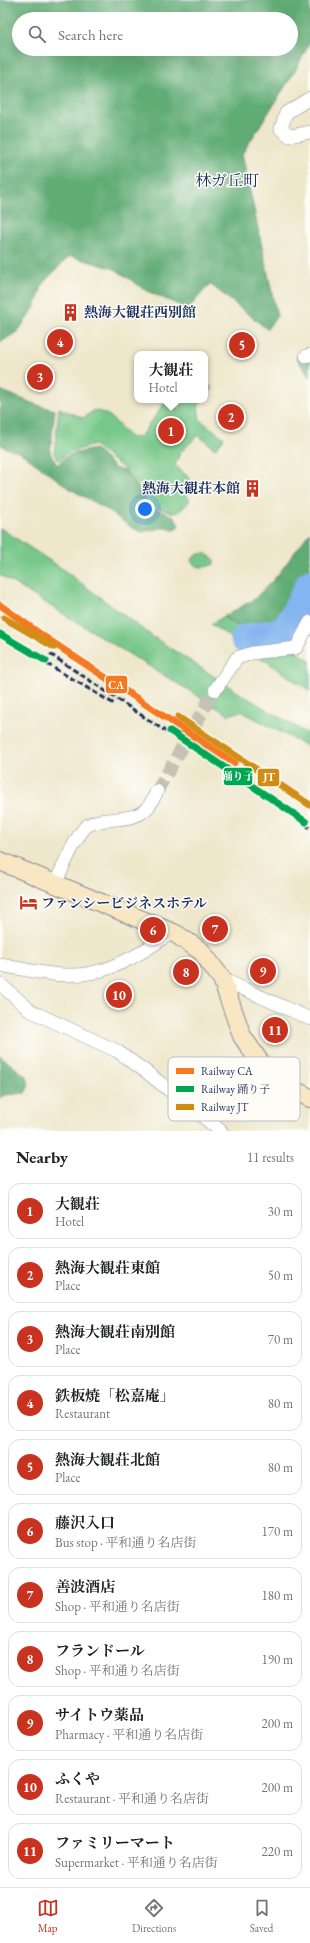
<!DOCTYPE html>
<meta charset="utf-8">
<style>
:root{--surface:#fff;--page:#f2f2f2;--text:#202124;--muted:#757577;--line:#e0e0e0;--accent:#c8321e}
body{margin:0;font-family:"EB Garamond","Noto Serif JP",serif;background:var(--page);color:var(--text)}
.you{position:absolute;left:145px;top:509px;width:14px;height:14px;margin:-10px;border:3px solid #fff;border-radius:50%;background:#1a73e8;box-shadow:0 0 0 6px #1a73e833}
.badge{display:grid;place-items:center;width:26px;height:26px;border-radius:50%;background:var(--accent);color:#fff;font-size:13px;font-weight:700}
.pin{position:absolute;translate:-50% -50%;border:2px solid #fff;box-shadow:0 1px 4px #0006}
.popup{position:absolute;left:134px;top:351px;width:74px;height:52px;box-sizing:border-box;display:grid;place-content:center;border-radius:8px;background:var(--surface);filter:drop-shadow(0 1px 3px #0005);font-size:13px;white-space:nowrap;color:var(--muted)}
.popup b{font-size:15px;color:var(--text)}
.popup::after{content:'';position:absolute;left:50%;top:100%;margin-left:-8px;border:8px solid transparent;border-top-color:var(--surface)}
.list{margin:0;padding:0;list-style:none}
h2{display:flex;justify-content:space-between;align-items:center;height:52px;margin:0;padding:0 16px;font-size:17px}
h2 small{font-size:13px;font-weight:400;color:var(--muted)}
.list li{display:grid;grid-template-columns:26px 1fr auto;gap:12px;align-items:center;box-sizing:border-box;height:56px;margin:0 8px 8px;padding:0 8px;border:1px solid var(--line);border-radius:12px}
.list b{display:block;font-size:15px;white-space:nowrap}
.list p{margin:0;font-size:13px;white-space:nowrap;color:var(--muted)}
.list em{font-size:13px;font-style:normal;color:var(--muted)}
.icon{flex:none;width:22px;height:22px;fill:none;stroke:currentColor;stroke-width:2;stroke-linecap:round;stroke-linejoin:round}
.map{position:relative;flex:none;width:310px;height:1131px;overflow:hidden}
.search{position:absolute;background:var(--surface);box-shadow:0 4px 16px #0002;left:12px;right:12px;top:12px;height:44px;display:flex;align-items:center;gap:10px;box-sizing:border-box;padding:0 14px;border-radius:22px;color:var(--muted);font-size:15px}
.sheet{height:756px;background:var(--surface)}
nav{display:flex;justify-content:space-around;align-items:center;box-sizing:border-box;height:56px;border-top:1px solid var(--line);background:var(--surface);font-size:11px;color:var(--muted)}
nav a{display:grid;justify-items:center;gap:2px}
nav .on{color:var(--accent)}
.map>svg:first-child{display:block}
.green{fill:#77c788;stroke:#497b73}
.forest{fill:#61ac74;stroke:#3e6e69;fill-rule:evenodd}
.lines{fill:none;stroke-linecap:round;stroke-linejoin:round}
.river{stroke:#84b5f0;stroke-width:29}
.street-tunnel{stroke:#c4c2b5;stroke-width:13;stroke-dasharray:13 6;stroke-linecap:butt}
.street-casing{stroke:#848b94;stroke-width:14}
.secondary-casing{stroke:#848b94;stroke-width:20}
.street{stroke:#fff;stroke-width:13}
.secondary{stroke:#f9e7c3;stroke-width:18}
.rail{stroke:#1b2f5e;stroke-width:3;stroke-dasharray:6 3;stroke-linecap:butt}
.rail-1-casing{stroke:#fdfcf7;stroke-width:10}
.rail-2-casing{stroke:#fdfcf7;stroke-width:10}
.rail-3-casing{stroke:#fdfcf7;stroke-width:10}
.rail-1{stroke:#f47921;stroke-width:7}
.rail-2{stroke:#00a651;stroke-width:7}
.rail-3{stroke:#d18d13;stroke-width:7}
.labels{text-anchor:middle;stroke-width:3;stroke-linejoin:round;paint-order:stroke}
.poi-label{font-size:14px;font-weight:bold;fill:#1b2f5e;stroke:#fdfcf7;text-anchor:start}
.quarter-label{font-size:16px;fill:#1b2f5e;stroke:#fdfcf7}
.key{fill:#fdfcf7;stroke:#b9bec9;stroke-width:1}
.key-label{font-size:11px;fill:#1b2f5e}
.line-badge{stroke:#fdfcf7;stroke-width:1.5}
.badge-label{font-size:11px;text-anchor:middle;font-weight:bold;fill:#fff}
</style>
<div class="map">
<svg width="310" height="1131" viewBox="0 0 310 1131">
<rect width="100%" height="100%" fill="#fdfcf7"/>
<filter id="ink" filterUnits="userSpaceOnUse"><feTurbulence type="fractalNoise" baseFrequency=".025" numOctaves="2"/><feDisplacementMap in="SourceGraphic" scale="8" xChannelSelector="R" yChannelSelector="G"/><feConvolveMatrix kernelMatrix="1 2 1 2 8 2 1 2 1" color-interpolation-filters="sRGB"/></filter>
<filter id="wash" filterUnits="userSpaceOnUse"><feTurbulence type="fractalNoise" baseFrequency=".012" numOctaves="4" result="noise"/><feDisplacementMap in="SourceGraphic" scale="16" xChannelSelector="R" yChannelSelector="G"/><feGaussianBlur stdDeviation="0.9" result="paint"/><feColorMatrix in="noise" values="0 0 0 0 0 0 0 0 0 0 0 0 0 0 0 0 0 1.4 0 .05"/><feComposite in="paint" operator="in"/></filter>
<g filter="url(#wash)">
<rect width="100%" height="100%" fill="#eee7cb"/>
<path class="green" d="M205 382 213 388 205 398Z
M167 400 178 409 185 400H203L198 406 200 420 224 438 215 449 198 435 180 453 175 465 190 479 182 488 190 501 179 512 173 513 148 504 125 470 94 445 67 453 59 461 54 454 59 408 83 418 95 410 110 416 131 438 140 437Z
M0 528 61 568 153 637 244 696 310 735V748L241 711 229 715 0 575Z
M204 553 214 559V564C205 568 197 569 191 561L196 555Z
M223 617 297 652 310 660V691L211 624Z"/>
<path class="forest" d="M0 0H310V42L295 71 242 154 277 316 267 329 210 284 188 309 147 291 115 269 70 256 43 283 35 307 18 331 0 343ZM19 19H291V49H19Z
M310 355V378L296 357Z
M0 390 34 404 55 410 50 453 57 465 68 455 95 449 116 469 125 471 148 506 173 516 179 525 174 531 167 527 141 532 131 527 106 509 72 490 21 453 6 448 0 444Z
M310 532V624L297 652 273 647 223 617 253 600 277 576Z
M0 1056 27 1077 29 1085 25 1093 4 1095 0 1098Z"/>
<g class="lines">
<path class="river" d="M245 639 286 631 310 584"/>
</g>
</g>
<g filter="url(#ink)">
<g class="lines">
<path class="street-tunnel" d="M157 791 215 690"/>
<defs>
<path id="street" d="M310 98 286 113 281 129 290 136 310 132
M306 356 310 355
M215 690 237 658 252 653 296 648 310 622
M55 884C61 872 77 832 88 825 105 815 131 824 146 809 151 805 154 797 157 791
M0 965C29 970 61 979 91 973 121 967 148 949 172 932
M222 979 310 1019
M0 984 31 1011 117 1051 145 1071 221 1131"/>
<path id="secondary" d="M0 861 176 934 201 951 222 979 242 1036 264 1068 294 1090 310 1098"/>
</defs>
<use href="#street" class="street-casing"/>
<use href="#secondary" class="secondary-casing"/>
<use href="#street" class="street"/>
<use href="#secondary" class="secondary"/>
<path class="rail" d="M0 636 116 705
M50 654 310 828"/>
<defs>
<path id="rail-1" d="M0 605 46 638 234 763"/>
<path id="rail-2" d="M0 634 46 661
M170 731 306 822"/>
<path id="rail-3" d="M4 618 54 647
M178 717 310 805"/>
</defs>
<use href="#rail-1" class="rail-1-casing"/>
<use href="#rail-2" class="rail-2-casing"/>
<use href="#rail-3" class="rail-3-casing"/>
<use href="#rail-1" class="rail-1"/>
<use href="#rail-2" class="rail-2"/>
<use href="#rail-3" class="rail-3"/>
</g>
</g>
<defs>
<symbol id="building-bare" viewBox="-9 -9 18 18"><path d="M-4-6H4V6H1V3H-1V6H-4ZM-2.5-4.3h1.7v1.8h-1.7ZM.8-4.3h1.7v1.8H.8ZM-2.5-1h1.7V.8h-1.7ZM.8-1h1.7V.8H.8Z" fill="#c8321e" stroke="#fdfcf7" stroke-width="2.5" paint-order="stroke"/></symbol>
<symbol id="hotel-bare" viewBox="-9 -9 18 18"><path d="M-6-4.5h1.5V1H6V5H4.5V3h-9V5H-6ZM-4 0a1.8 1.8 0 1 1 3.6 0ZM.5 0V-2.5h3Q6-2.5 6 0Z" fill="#c8321e" stroke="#fdfcf7" stroke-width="2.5" paint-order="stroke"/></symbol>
</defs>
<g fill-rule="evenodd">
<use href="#building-bare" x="58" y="300" width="25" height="25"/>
<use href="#building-bare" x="240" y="476" width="25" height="25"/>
<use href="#hotel-bare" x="16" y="890" width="25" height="25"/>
</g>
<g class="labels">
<g class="poi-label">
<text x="84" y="317">熱海大観荘西別館</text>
<text x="240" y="493" text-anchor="end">熱海大観荘本館</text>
<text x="41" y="908">ファンシービジネスホテル</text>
</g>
<g class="quarter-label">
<text x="227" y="186">林ガ丘町</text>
</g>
</g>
<rect x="168" y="1057" width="132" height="64" rx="6" class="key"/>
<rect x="176" y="1068" width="18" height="6" fill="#f47921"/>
<rect x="176" y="1086" width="18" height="6" fill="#00a651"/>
<rect x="176" y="1104" width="18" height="6" fill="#d18d13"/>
<g class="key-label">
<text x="201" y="1075">Railway CA</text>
<text x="201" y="1093">Railway 踊り子</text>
<text x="201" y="1111">Railway JT</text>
</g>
<g class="line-badge">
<rect x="105" y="675" width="23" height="19" rx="4" fill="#f47921"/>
<rect x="223" y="767" width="30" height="19" rx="4" fill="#00a651"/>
<rect x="257" y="768" width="23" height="19" rx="4" fill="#d18d13"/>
</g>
<g class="badge-label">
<text x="116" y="689">CA</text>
<text x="238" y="780">踊り子</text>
<text x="269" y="781">JT</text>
</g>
</svg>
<div class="you"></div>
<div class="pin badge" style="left:171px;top:431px">1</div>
<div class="popup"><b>大観荘</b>Hotel</div>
<div class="pin badge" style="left:231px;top:417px">2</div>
<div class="pin badge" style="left:40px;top:377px">3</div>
<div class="pin badge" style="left:60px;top:342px">4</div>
<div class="pin badge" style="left:242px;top:345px">5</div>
<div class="pin badge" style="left:153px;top:930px">6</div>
<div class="pin badge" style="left:215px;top:929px">7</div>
<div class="pin badge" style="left:186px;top:972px">8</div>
<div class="pin badge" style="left:263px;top:971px">9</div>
<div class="pin badge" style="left:119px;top:995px">10</div>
<div class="pin badge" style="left:275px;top:1030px">11</div>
<div class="search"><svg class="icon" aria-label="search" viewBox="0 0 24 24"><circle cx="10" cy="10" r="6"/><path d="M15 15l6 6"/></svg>Search here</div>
</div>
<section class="sheet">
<h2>Nearby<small>11 results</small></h2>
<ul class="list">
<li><span class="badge">1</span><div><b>大観荘</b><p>Hotel</p></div><em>30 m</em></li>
<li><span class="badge">2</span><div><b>熱海大観荘東館</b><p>Place</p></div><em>50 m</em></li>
<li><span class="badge">3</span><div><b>熱海大観荘南別館</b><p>Place</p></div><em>70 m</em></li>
<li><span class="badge">4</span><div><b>鉄板焼「松嘉庵」</b><p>Restaurant</p></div><em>80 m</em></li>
<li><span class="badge">5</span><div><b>熱海大観荘北館</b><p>Place</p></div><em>80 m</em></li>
<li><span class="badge">6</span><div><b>藤沢入口</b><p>Bus stop · 平和通り名店街</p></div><em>170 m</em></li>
<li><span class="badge">7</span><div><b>善波酒店</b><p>Shop · 平和通り名店街</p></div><em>180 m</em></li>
<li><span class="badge">8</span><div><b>フランドール</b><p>Shop · 平和通り名店街</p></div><em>190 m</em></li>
<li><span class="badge">9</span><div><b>サイトウ薬品</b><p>Pharmacy · 平和通り名店街</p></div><em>200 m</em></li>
<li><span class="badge">10</span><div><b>ふくや</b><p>Restaurant · 平和通り名店街</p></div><em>200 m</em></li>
<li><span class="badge">11</span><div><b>ファミリーマート</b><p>Supermarket · 平和通り名店街</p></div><em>220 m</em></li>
</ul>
</section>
<nav>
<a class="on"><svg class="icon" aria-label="map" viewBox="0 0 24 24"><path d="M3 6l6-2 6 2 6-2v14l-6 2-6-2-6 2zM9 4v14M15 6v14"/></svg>Map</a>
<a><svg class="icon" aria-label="directions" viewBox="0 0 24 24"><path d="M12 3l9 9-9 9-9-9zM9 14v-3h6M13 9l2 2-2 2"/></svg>Directions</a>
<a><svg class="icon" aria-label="saved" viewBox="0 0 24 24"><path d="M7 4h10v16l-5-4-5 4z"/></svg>Saved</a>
</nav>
